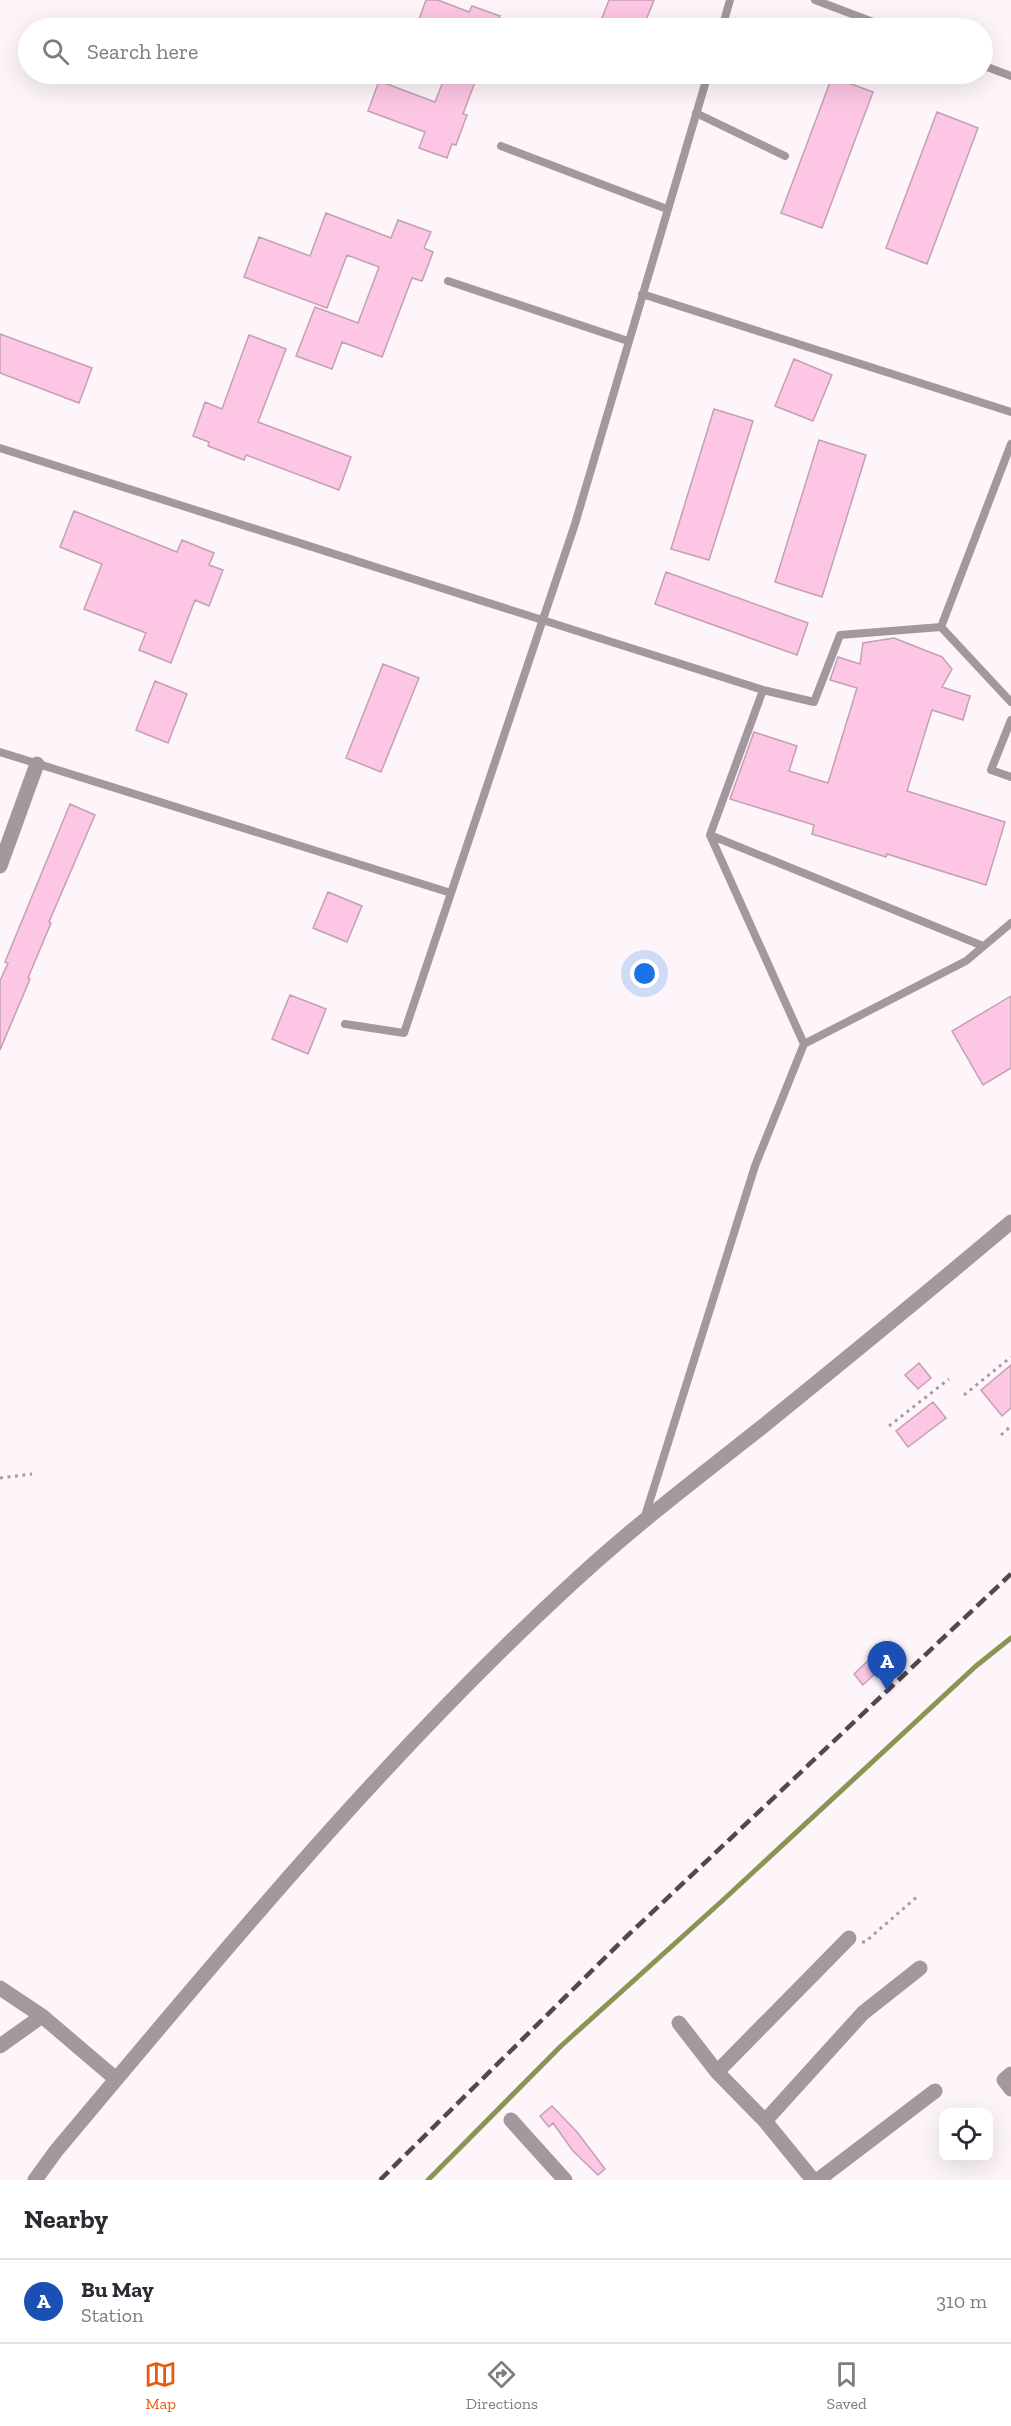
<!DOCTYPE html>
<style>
:root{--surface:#fff;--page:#f2f2f3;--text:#2b2b33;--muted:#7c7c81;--line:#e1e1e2;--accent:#ea580c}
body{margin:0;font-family:"Zilla Slab",serif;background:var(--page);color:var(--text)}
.controls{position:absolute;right:18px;bottom:18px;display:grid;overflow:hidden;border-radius:12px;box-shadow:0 6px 24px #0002}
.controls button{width:54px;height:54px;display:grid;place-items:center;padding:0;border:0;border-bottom:2px solid var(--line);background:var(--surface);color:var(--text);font:30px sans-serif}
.you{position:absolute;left:645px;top:974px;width:21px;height:21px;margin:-15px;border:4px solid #fff;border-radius:50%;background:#1a73e8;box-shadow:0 0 0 9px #1a73e833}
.badge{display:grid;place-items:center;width:39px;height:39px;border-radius:50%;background:var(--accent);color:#fff;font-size:20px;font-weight:700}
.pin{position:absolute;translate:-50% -50px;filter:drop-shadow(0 2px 3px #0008)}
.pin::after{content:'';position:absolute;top:32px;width:21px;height:18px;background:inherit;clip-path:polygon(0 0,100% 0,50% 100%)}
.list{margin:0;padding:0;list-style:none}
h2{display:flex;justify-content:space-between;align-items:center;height:78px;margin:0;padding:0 24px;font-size:26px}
h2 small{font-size:20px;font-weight:400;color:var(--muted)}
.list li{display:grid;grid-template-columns:39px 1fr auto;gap:18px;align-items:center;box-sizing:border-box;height:84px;padding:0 24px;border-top:2px solid var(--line)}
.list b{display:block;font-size:22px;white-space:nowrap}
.list p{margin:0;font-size:20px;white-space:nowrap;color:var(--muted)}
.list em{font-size:20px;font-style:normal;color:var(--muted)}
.icon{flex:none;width:33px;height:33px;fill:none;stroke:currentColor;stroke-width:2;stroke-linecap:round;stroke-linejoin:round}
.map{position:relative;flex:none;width:1011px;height:2180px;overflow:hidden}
.search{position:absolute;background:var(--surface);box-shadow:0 6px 24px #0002;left:18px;right:18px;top:18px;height:66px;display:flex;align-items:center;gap:15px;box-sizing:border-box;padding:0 21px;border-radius:33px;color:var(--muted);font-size:22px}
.sheet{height:162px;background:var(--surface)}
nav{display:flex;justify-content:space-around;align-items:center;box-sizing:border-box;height:84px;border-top:2px solid var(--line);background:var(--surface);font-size:16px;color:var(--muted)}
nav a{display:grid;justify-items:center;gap:3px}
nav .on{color:var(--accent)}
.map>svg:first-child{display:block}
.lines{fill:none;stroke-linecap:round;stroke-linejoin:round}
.stream{stroke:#8c9453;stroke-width:5}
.building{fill:#fdc6e4;stroke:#c2a1b3;stroke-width:1.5}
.path{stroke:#a69ca1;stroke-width:3;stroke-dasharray:3 4.5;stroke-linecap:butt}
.lane{stroke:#a5979e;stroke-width:8}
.street{stroke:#a5979e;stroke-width:15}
.rail{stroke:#53484e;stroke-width:4.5;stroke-dasharray:12 6;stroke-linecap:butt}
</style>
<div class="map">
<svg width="1011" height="2180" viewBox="0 0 1011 2180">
<rect width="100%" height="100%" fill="#fdf5f9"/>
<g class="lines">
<path class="stream" d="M428 2180 561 2046 722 1901 976 1666 1011 1638"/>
</g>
<path class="building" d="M426 0H438L469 12 472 6 500 16 495 28H416Z
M609 0H654L643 28H598Z
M446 74H478L463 114 467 115 456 145 452 144 447 158 419 148 425 132 368 111 379 81 435 102Z
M832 77 873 92 822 228 781 213Z
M937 112 978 128 927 264 886 248Z
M326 213 391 238 398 220 431 232 424 248 433 252 422 281 412 278 382 357 342 342 332 369 296 356 315 307 358 323 379 267 347 255 327 308 244 277 259 237 310 256Z
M0 334 92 368 79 403 0 373Z
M249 335 286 349 258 422 351 457 339 490 246 455 244 460 208 446 209 442 193 436 205 402 222 409Z
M794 359 832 375 813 421 775 406Z
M714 409 753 421 709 560 671 549Z
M819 440 866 455 822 597 775 582Z
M74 511 177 552 182 540 214 553 209 565 223 570 209 606 195 600 171 663 139 650 146 633 84 609 102 564 60 547Z
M666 572 808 623 797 655 655 604Z
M894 638 942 657 952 669 942 687 970 696 963 720 932 710 907 791 1005 822 986 885 887 854 886 857 812 834 814 825 730 799 754 732 797 746 789 771 828 783 857 688 830 680 838 657 860 664 863 643Z
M383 664 419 678 381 772 346 758Z
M155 681 187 694 168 743 136 730Z
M70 804 95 815 49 922 51 923 28 978 30 979 0 1050V981L8 963 5 962Z
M328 892 362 906 347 942 313 928Z
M290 995 326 1009 308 1054 272 1039Z
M1011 996V1068L983 1085 952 1031Z
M919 1363 931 1378 918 1389 905 1375Z
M1011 1365V1408L1002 1416 981 1390Z
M933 1402 946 1418 908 1447 896 1431Z
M871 1658 881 1668 863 1685 854 1674Z
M552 2106 577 2132 605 2169 598 2175 573 2151 553 2123 549 2127 540 2116Z"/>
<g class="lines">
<path class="path" d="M964 1395 1011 1357
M889 1426 949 1379
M1001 1435 1011 1426
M0 1478 32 1474
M862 1942H865L918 1896"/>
<path class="lane" d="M815 0 889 28
M722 28 730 0
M982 65 1011 76
M696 113 785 156
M501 146 667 209
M448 281 628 341
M642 294 1011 412
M1011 444 941 627 1011 702
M0 448 763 690
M1011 720 991 770 1011 777
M0 752 451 893
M710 835 983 946
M345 1024 404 1033 575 524 708 74
M804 1044 710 835 763 690 814 702 840 635 941 627
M645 1516 755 1166 804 1044 966 961 1011 923"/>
<path class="street" d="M0 866 37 764
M0 1988 42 2016
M679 2023 717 2072 765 2121 813 2180
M0 2046 42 2016 116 2079
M717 2072 849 1938
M1011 2074 1004 2080 1011 2089
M511 2120 565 2180
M765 2121 863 2013 920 1968
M35 2180 56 2151C223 1952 388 1751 580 1576 638 1523 701 1475 762 1427 846 1359 929 1291 1011 1222
M818 2180 935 2091"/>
<path class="rail" d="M380 2180 626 1937 1011 1574"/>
</g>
</svg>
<div class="controls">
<button><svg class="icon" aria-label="locate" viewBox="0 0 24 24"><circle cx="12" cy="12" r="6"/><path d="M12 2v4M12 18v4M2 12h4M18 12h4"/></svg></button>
</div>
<div class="you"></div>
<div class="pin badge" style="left:887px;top:1691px;background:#1a4fb4">A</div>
<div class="search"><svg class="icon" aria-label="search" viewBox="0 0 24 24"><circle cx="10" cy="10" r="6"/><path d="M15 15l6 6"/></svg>Search here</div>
</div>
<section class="sheet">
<h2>Nearby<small></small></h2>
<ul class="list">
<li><span class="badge" style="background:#1a4fb4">A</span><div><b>Bu May</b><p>Station</p></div><em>310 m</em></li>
</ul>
</section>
<nav>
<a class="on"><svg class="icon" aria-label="map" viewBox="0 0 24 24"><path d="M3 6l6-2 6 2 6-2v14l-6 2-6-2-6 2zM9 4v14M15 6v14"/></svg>Map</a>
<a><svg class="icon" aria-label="directions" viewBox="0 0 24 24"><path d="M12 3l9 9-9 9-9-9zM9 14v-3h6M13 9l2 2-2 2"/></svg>Directions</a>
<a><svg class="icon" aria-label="saved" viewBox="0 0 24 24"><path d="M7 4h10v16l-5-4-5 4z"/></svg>Saved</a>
</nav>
